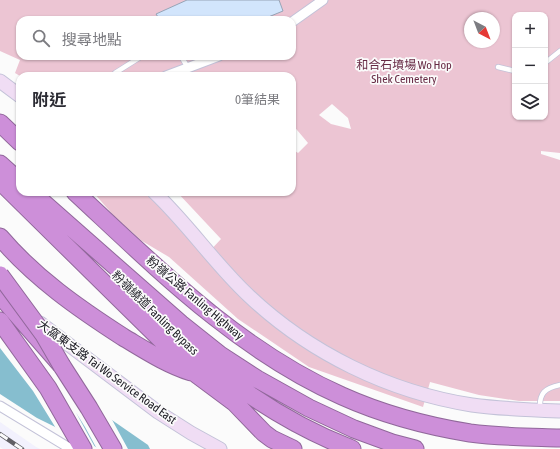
<!DOCTYPE html>
<html lang="zh-TW">
<meta charset="utf-8">
<style>
:root{--surface:#fff;--page:#f7f7f7;--text:#2b2b33;--muted:#7c7c81;--line:#e1e1e2}
body{margin:0;font-family:"Asap Condensed","Noto Sans TC",sans-serif;background:var(--page);color:var(--text)}
.controls{position:absolute;right:12px;top:12px;display:grid;overflow:hidden;border-radius:8px;box-shadow:0 1px 3px #0004}
.controls button{width:36px;height:36px;display:grid;place-items:center;padding:0;border:0;border-bottom:1px solid var(--line);background:var(--surface);color:var(--text);font:20px sans-serif}
.compass{position:absolute;left:464px;top:12px;width:36px;height:36px;border-radius:50%;background:var(--surface);box-shadow:0 1px 3px #0004;rotate:138deg}
.list{margin:0;padding:0;list-style:none}
h2{display:flex;justify-content:space-between;align-items:center;height:52px;margin:0;padding:0 16px;font-size:17px}
h2 small{font-size:13px;font-weight:400;color:var(--muted)}
.icon{flex:none;width:22px;height:22px;fill:none;stroke:currentColor;stroke-width:2;stroke-linecap:round;stroke-linejoin:round}
.map{position:relative;flex:none;width:560px;height:449px;overflow:hidden}
.search{position:absolute;background:var(--surface);box-shadow:0 1px 3px #0004;left:16px;top:16px;width:280px;height:44px;display:flex;align-items:center;gap:10px;box-sizing:border-box;padding:0 14px;border-radius:12px;color:var(--muted);font-size:15px}
.panel{position:absolute;background:var(--surface);box-shadow:0 1px 3px #0004;left:16px;top:72px;width:280px;height:124px;border-radius:12px}
.map>svg:first-child{display:block}
.built{fill:#f2f1fd}
.green{fill:#ecc5d3;fill-rule:evenodd}
.water{fill:#86becf}
.pier{fill:#fbfbfb}
.building{fill:#d2e5fc;stroke:#96a4b6}
.lines{fill:none;stroke-linecap:round;stroke-linejoin:round}
.lane-casing{stroke:#c3c2d8;stroke-width:6}
.street-casing{stroke:#c3c2d8;stroke-width:11}
.secondary-casing{stroke:#c3c2d8;stroke-width:15}
.highway-casing{stroke:#91689b;stroke-width:19}
.lane{stroke:#fff;stroke-width:4.5}
.street{stroke:#fff;stroke-width:9}
.secondary{stroke:#f0ddf4;stroke-width:13}
.highway{stroke:#cd8fd9;stroke-width:17}
.rail-casing{stroke:#605f65;stroke-width:4.5}
.rail{stroke:#fbfbfb;stroke-width:3;stroke-dasharray:9;stroke-linecap:butt}
.highway-bridge-casing{stroke:#91689b;stroke-width:19;stroke-linecap:butt}
.highway-bridge{stroke:#cd8fd9;stroke-width:17}
.labels{text-anchor:middle;stroke-width:3.5;stroke-linejoin:round;paint-order:stroke}
.park-label{font-size:12px;fill:#672a44;stroke:#fbfbfb}
.street-label{font-size:12px;fill:#212028;stroke:#fbfbfb}
</style>
<div class="map">
<svg width="560" height="449" viewBox="0 0 560 449">
<rect width="100%" height="100%" fill="#fbfbfb"/>
<path class="built" d="M0 422 36 447 40 449H3L0 447Z"/>
<path class="green" d="M0 0H560V153L541 151V154L560 160V401H519L479 395 430 382 423 407 309 367 238 319 169 257 142 241 114 216 93 192H140L155 200 207 254 221 239 177 192H292V149L298 153 308 143 292 124V76H20L15 73 20 60 0 51ZM515 15H545V117H515ZM470 18H494V42H470ZM20 20H292V56H20ZM332 104 348 118 351 129 331 124 319 115Z"/>
<path class="water" d="M0 346 18 355 148 445 150 449H100L37 418 0 394Z"/>
<path class="pier" d="M0 344 18 353 54 377 74 409 96 449 57 430 33 391 0 348Z
M55 379 110 416 128 449H97L85 427Z"/>
<path class="building" d="M187 0H279L283 11 261 20H160L156 14Z"/>
<g class="lines">
<defs>
<path id="lane" d="M181 56 188 68
M545 63 560 51
M498 67 515 71
M112 76 115 73 142 56
M545 89V90
M540 409C539 393 545 388 560 385"/>
<path id="street" d="M292 22 323 0
M166 76 219 56
M0 406 71 449"/>
<path id="secondary" d="M0 81 20 96
M154 192C188 224 214 263 248 295 309 353 389 392 472 405 501 409 531 410 560 411
M40 323 158 412 191 433 220 449"/>
<path id="highway" d="M0 123 20 142
M0 164 20 182
M0 181 196 374 235 403 264 433 272 439 293 449
M31 192 181 324 220 355 257 379 309 408 354 429 392 443 415 449
M75 192C157 268 238 350 342 396 382 414 427 426 470 433 500 437 530 437 560 438
M0 237C35 278 78 308 123 337 145 350 166 364 191 372
M0 295 62 366 89 408 113 449
M152 313C209 370 277 420 352 449
M0 321 48 388 83 449"/>
</defs>
<use href="#lane" class="lane-casing"/>
<use href="#street" class="street-casing"/>
<use href="#secondary" class="secondary-casing"/>
<use href="#highway" class="highway-casing"/>
<use href="#lane" class="lane"/>
<use href="#street" class="street"/>
<use href="#secondary" class="secondary"/>
<use href="#highway" class="highway"/>
<defs>
<path id="rail" d="M0 434 22 449"/>
</defs>
<use href="#rail" class="rail-casing"/>
<use href="#rail" class="rail"/>
<defs>
<path id="highway-bridge" d="M0 275 44 335 62 366"/>
</defs>
<use href="#highway-bridge" class="highway-bridge-casing"/>
<use href="#highway-bridge" class="highway-bridge"/>
</g>
<g class="labels">
<g class="park-label">
<text x="404" y="69">和合石墳場 Wo Hop<tspan x="404" dy="14">Shek Cemetery</tspan></text>
</g>
<g class="street-label">
<text transform="translate(195 298) rotate(40)" y="4">粉嶺公路 Fanling Highway</text>
<text transform="translate(155 313) rotate(44)" y="4">粉嶺繞道 Fanling Bypass</text>
<text transform="translate(107 372) rotate(36)" y="4">大窩東支路 Tai Wo Service Road East</text>
</g>
</g>
</svg>
<div class="controls">
<button>+</button>
<button>−</button>
<button><svg class="icon" aria-label="layers" viewBox="0 0 24 24"><path d="M12 4l9 5-9 5-9-5zM3 14l9 5 9-5"/></svg></button>
</div>
<svg class="compass" viewBox="-18 -18 36 36"><path d="M0-13l5 13h-10z" fill="#e53935"/><path d="M0 13l5-13h-10z" fill="#7c7c81"/></svg>
<div class="search"><svg class="icon" aria-label="search" viewBox="0 0 24 24"><circle cx="10" cy="10" r="6"/><path d="M15 15l6 6"/></svg>搜尋地點</div>
<section class="panel">
<h2>附近<small>0筆結果</small></h2>
<ul class="list">
</ul>
</section>
</div>
